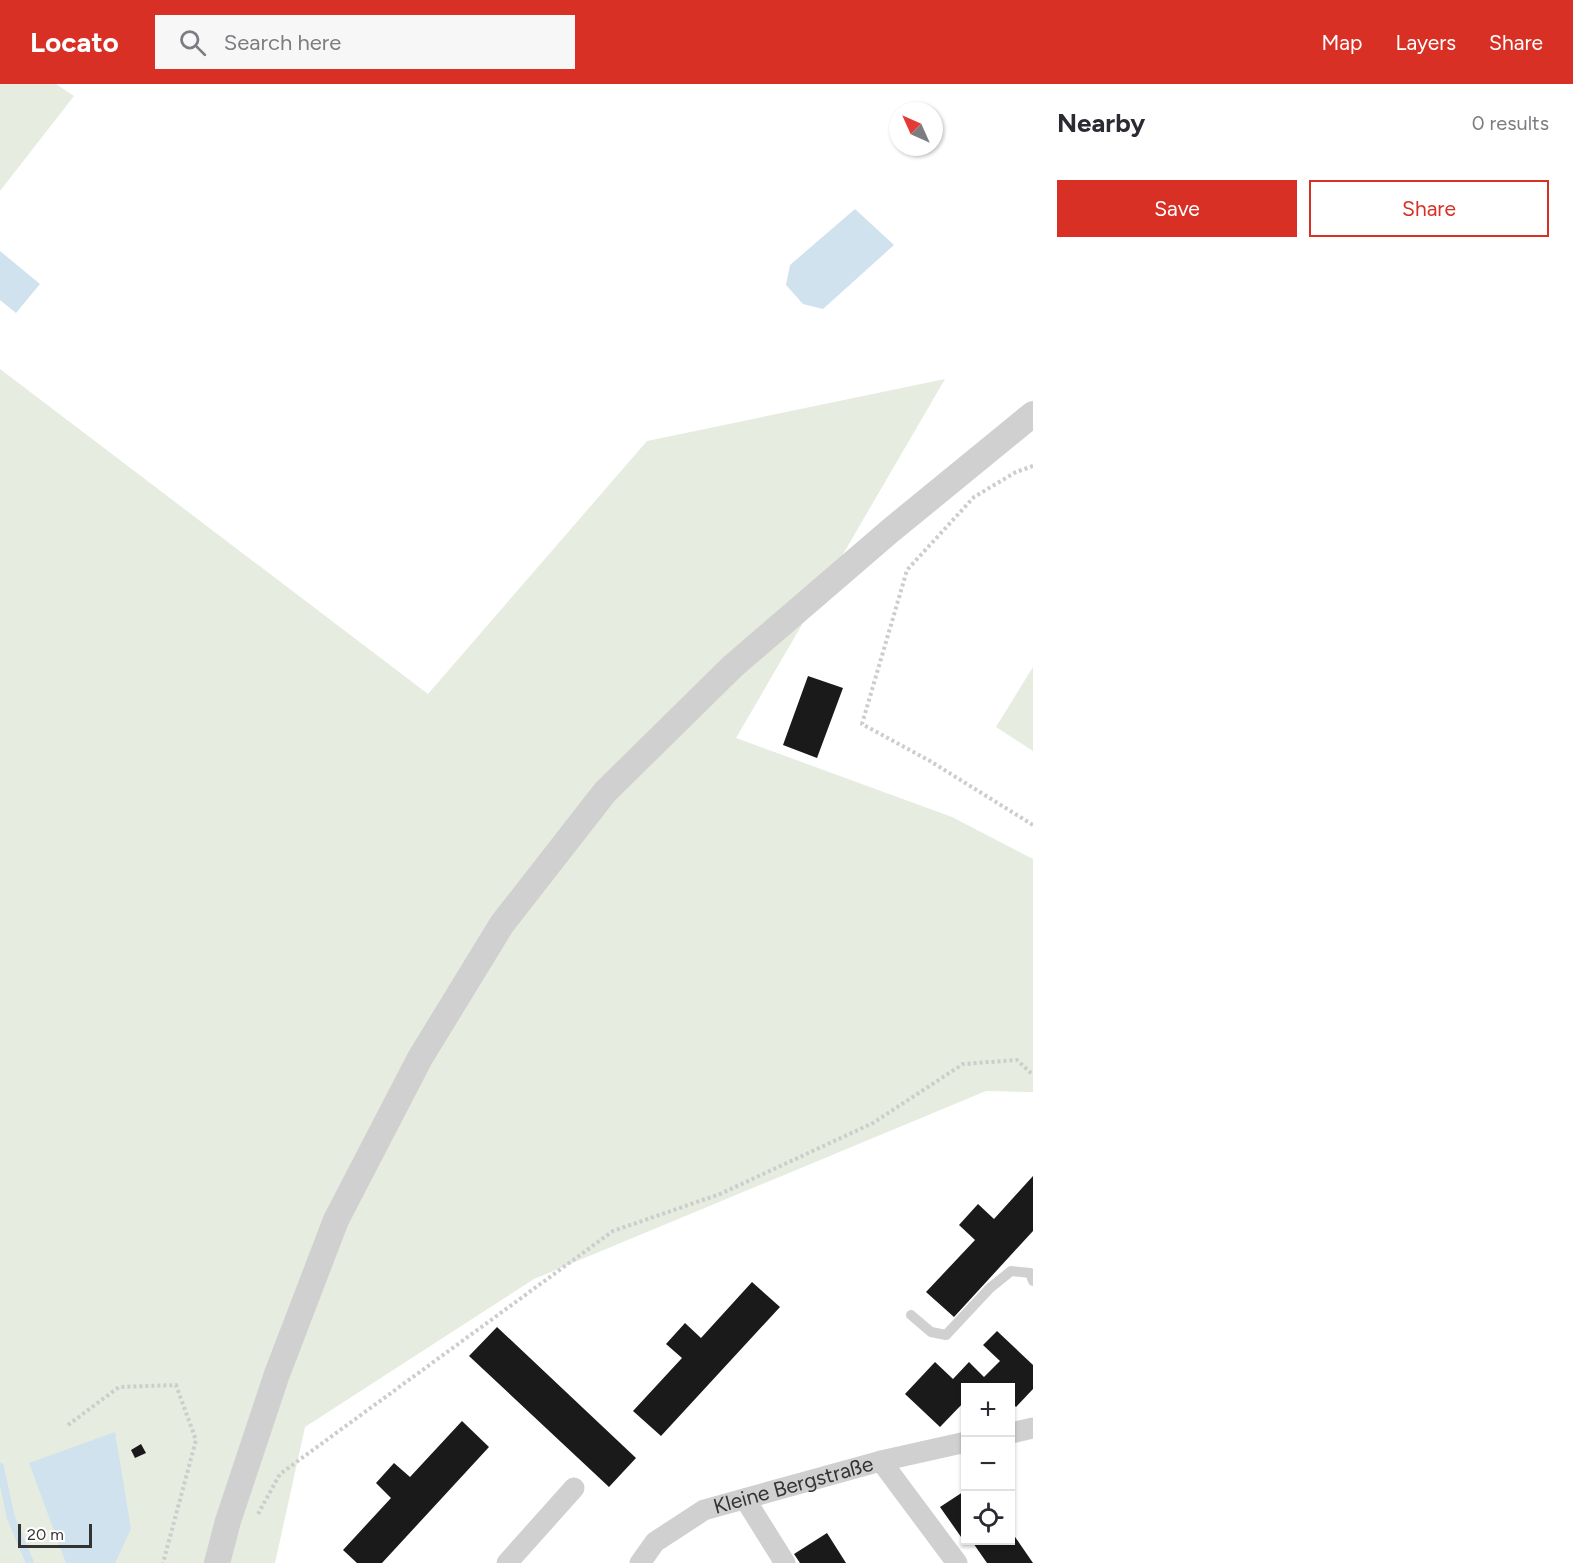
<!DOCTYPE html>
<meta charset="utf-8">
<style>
:root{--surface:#fff;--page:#f7f7f7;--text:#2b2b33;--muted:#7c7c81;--line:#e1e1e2;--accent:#d93025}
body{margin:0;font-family:Figtree,sans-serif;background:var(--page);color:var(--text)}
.controls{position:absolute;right:18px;bottom:18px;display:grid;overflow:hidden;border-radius:0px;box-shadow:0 2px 4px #0004}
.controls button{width:54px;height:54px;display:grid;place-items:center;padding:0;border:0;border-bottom:2px solid var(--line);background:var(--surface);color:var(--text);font:30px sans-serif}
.compass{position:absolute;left:889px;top:18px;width:54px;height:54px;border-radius:50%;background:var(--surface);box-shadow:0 2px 4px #0004;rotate:315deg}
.scale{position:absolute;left:18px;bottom:15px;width:74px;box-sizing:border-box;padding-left:6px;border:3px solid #333;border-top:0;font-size:16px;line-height:21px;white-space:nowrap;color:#333;-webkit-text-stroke:4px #fff;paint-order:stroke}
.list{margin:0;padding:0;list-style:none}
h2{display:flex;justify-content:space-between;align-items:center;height:78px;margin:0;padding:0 24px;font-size:26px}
h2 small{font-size:20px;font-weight:400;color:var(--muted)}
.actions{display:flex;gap:12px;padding:18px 24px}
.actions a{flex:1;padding:14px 0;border:2px solid var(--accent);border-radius:0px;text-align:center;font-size:21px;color:var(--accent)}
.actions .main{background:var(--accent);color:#fff}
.icon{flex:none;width:33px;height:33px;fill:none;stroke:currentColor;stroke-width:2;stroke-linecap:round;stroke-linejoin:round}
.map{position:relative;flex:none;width:1033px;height:1479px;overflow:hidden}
header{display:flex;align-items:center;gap:36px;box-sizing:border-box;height:84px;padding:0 30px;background:var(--accent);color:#fff}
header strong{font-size:28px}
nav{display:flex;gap:33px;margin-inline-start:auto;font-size:21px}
.search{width:420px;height:54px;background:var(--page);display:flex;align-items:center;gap:15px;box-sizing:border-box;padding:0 21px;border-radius:0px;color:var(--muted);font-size:22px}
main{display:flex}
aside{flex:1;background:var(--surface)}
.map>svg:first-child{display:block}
.green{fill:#e6ecdf}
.water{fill:#cfe2ee}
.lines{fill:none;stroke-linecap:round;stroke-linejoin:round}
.stream{stroke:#cfe2ee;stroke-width:8}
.building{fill:#1a1a1a}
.path{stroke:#cdcdcd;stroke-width:4;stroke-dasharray:3 3;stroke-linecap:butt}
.service{stroke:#d0d0d0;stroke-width:10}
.minor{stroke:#d0d0d0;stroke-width:21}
.tertiary{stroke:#d0d0d0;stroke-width:26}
.labels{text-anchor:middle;stroke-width:6;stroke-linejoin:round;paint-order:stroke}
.street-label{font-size:21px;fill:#333;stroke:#fff}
</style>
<header>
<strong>Locato</strong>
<div class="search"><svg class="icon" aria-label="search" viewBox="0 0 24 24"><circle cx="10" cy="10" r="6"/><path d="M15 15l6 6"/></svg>Search here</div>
<nav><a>Map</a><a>Layers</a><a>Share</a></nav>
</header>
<main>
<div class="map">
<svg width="1033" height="1479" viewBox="0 0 1033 1479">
<rect width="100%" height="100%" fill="#fff"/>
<path class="green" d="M0 0H56L74 12 0 107Z
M0 285 428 610 647 357 945 295 736 654 952 733 1033 775V1008L986 1007 534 1195 305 1343 275 1479H0Z
M1033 583V667L996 643Z"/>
<path class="water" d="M855 125 894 161 823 225 803 220 786 201 790 181Z
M0 167 40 200 16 229 0 216Z
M115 1348 131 1445 115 1479H66L29 1379Z"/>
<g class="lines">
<path class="stream" d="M0 1383 11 1434 30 1479"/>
</g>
<path class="building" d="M808 592 843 604 817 674 783 661Z
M1033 1092V1147L954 1233 926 1208 975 1156 959 1141 978 1120 994 1135Z
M752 1198 780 1223 661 1352 633 1327 682 1274 666 1260 685 1239 701 1254Z
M497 1243 636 1374 609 1403 469 1272Z
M997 1247 1033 1281V1305L1016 1323 1011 1318V1304H966V1316L940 1343 905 1310 935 1278 953 1295 969 1278 984 1293 1000 1277 983 1261Z
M462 1337 489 1363 382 1479H357L343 1466 391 1414 376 1399 394 1379 410 1393Z
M141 1360 146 1369 135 1374 131 1366Z
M966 1406V1456H971L966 1460 940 1423Z
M1011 1447 1033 1479H987L971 1456H1011Z
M827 1449 846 1479H800L794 1470Z"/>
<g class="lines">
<path class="path" d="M1033 382 1016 388 974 413 907 486 862 640 930 677 1033 741
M68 1341 119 1303 176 1301 196 1356 163 1479
M258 1430 280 1390 613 1147 720 1110 873 1039 963 980 1017 976 1033 991"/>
<path class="service" d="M911 1231 931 1248 946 1251 990 1204 1011 1187 1030 1189 1033 1197"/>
<g class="minor">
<path d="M1011 1349 1033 1344"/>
<path d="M881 1377 957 1479"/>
<path d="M745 1415 785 1479"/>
<path d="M507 1479 574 1404"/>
<path id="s1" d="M640 1479 655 1458 704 1426 881 1377 966 1358"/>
</g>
<path class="tertiary" d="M217 1479 228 1437 277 1290 336 1136 420 974 502 840 605 708 733 582 890 447 1033 330"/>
</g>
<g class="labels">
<g class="street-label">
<text dy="7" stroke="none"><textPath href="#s1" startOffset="177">Kleine Bergstraße</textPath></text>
</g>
</g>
</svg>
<div class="controls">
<button>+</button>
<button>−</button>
<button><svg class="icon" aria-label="locate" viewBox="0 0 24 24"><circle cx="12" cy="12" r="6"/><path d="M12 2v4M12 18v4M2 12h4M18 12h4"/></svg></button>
</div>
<svg class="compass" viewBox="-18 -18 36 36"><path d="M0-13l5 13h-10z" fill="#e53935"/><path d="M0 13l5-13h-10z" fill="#7c7c81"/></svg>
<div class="scale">20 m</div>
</div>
<aside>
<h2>Nearby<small>0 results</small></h2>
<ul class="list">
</ul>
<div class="actions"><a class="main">Save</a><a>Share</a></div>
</aside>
</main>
